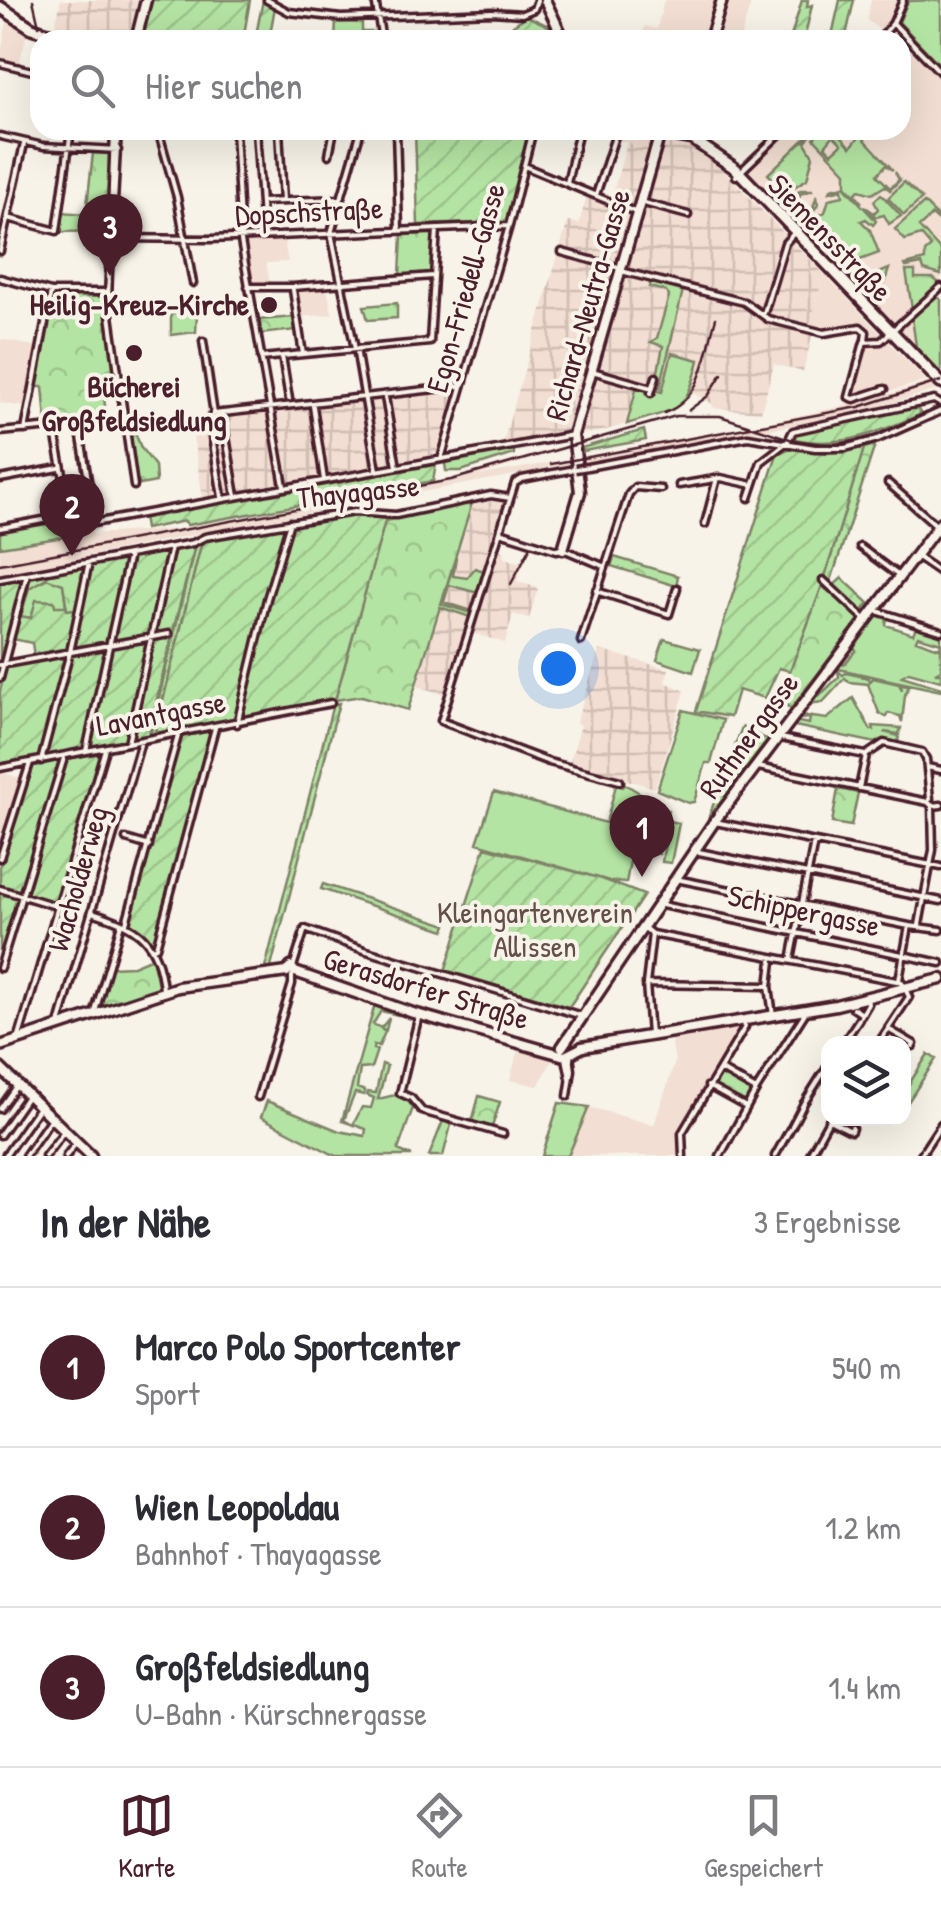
<!DOCTYPE html>
<html lang="de">
<meta charset="utf-8">
<style>
:root{--surface:#fff;--page:#f7f7f7;--text:#2b2b33;--muted:#7c7c81;--line:#e1e1e2;--accent:#4a1f2b}
body{margin:0;font-family:"Patrick Hand",sans-serif;background:var(--page);color:var(--text)}
.controls{position:absolute;right:30px;bottom:30px;display:grid;overflow:hidden;border-radius:20px;box-shadow:0 10px 40px #0002}
.controls button{width:90px;height:90px;display:grid;place-items:center;padding:0;border:0;border-bottom:2px solid var(--line);background:var(--surface);color:var(--text);font:50px sans-serif}
.you{position:absolute;left:558px;top:668px;width:35px;height:35px;margin:-25px;border:8px solid #fff;border-radius:50%;background:#1a73e8;box-shadow:0 0 0 15px #1a73e833}
.badge{display:grid;place-items:center;width:65px;height:65px;border-radius:50%;background:var(--accent);color:#fff;font-size:32px;font-weight:700}
.pin{position:absolute;translate:-50% -82px;filter:drop-shadow(0 2px 5px #0008)}
.pin::after{content:'';position:absolute;top:52px;width:35px;height:30px;background:inherit;clip-path:polygon(0 0,100% 0,50% 100%)}
.list{margin:0;padding:0;list-style:none}
h2{display:flex;justify-content:space-between;align-items:center;height:130px;margin:0;padding:0 40px;font-size:42px}
h2 small{font-size:32px;font-weight:400;color:var(--muted)}
.list li{display:grid;grid-template-columns:65px 1fr auto;gap:30px;align-items:center;box-sizing:border-box;height:160px;padding:0 40px;border-top:2px solid var(--line)}
.list b{display:block;font-size:38px;white-space:nowrap}
.list p{margin:0;font-size:32px;white-space:nowrap;color:var(--muted)}
.list em{font-size:32px;font-style:normal;color:var(--muted)}
.icon{flex:none;width:55px;height:55px;fill:none;stroke:currentColor;stroke-width:2;stroke-linecap:round;stroke-linejoin:round}
.map{position:relative;flex:none;width:941px;height:1156px;overflow:hidden}
.search{position:absolute;background:var(--surface);box-shadow:0 10px 40px #0002;left:30px;right:30px;top:30px;height:110px;display:flex;align-items:center;gap:25px;box-sizing:border-box;padding:0 35px;border-radius:30px;color:var(--muted);font-size:38px}
.sheet{height:610px;background:var(--surface)}
nav{display:flex;justify-content:space-around;align-items:center;box-sizing:border-box;height:140px;border-top:2px solid var(--line);background:var(--surface);font-size:28px;color:var(--muted)}
nav a{display:grid;justify-items:center;gap:5px}
nav .on{color:var(--accent)}
.map>svg:first-child{display:block}
.built{fill:#f2ded2}
.industrial{fill:url(#industrial-grid)}
.grass{fill:#b4e4a3;stroke:#7f8267;stroke-width:2.5}
.forest{fill:url(#forest-crowns);stroke:#7f8267;stroke-width:2.5}
.garden{fill:url(#garden-furrows);stroke:#7f8267;stroke-width:2.5}
.lines{fill:none;stroke-linecap:round;stroke-linejoin:round}
.street-casing{stroke:#4a1f2b;stroke-width:11}
.secondary-casing{stroke:#4a1f2b;stroke-width:15}
.primary-casing{stroke:#4a1f2b;stroke-width:16}
.street{stroke:#f7f3e8;stroke-width:4}
.secondary{stroke:#f7f3e8;stroke-width:8}
.primary{stroke:#f7f3e8;stroke-width:9}
.rail{stroke:#4a1f2b;stroke-width:2.5}
.street-bridge-casing{stroke:#4a1f2b;stroke-width:11;stroke-linecap:butt}
.street-bridge{stroke:#f7f3e8;stroke-width:4}
.poi-dot{fill:#4a1f2b;stroke:#f7f3e8;stroke-width:4}
.labels{text-anchor:middle;stroke-width:8;stroke-linejoin:round;paint-order:stroke}
.street-label{font-size:30px;fill:#4a1f2b;stroke:#f7f3e8}
.poi-label{font-size:30px;font-weight:bold;fill:#4a1f2b;stroke:#f7f3e8;text-anchor:end}
.park-label{font-size:30px;fill:#645049;stroke:#f7f3e8}
</style>
<div class="map">
<svg width="941" height="1156" viewBox="0 0 941 1156">
<defs>
<pattern id="industrial-grid" width="8" height="8" patternUnits="userSpaceOnUse" patternTransform="scale(2.5)"><rect width="8" height="8" fill="#f2ded2"/><path d="M0 4h8M4 0v8" fill="none" stroke="#d1beb4"/></pattern>
<pattern id="forest-crowns" width="20" height="18" patternUnits="userSpaceOnUse" patternTransform="scale(2.5)"><rect width="20" height="18" fill="#b4e4a3"/><path d="M2 6a3 3 0 1 1 6 0M12 15a3 3 0 1 1 6 0" fill="none" stroke="#9cc38c"/></pattern>
<pattern id="garden-furrows" width="10" height="10" patternUnits="userSpaceOnUse" patternTransform="scale(2.5)"><rect width="10" height="10" fill="#b4e4a3"/><path d="M-1 1l2-2M0 10L10 0M9 11l2-2" fill="none" stroke="#9cc38c"/></pattern>
</defs>
<rect width="100%" height="100%" fill="#f7f3e8"/>
<filter id="ink" filterUnits="userSpaceOnUse"><feTurbulence type="fractalNoise" baseFrequency=".01" numOctaves="2"/><feDisplacementMap in="SourceGraphic" scale="20" xChannelSelector="R" yChannelSelector="G"/><feConvolveMatrix kernelMatrix="1 2 1 2 8 2 1 2 1" color-interpolation-filters="sRGB"/></filter>
<g filter="url(#ink)">
<path class="built" d="M664 0H722L711 40H640L645 26 657 29Z
M728 0H752L740 40 718 35Z
M871 0H907L908 1 899 22 893 23 885 34 867 20Z
M7 21 27 33 19 64 0 59Z
M895 29 934 72 937 70 941 73V376L749 176V170L791 130H901V40H885Z
M617 130H666L660 152 615 139Z
M284 240 288 262 266 263 270 284H253L244 242Z
M824 274 926 381 845 404 864 332 853 329 830 337 808 331Z
M327 288 332 314 300 317 297 291Z
M0 339 38 347 26 407 0 403Z
M929 382 937 390 853 414 588 463 581 462 580 457 770 422 863 402Z
M567 445 568 448 476 476 573 459 574 464 568 465 226 528 0 574V533L24 527 58 521 73 530 90 528 92 534 178 529 450 479Z
M0 772 23 779 5 835 0 834Z
M735 1027 739 1031 681 1131 676 1132 679 1156H568L589 1107 654 1125 675 1062 671 1038Z
M519 1046 555 1056 538 1086 510 1080Z"/>
<path class="industrial" d="M61 0H138L128 40H85L54 31Z
M664 138 692 148 715 162 824 274 808 331 813 333 803 372 774 364 761 412 714 408 711 403 691 392 699 360 662 392 637 386 627 424 599 432 503 443 568 221 579 224 587 195 610 204 627 142 659 151Z
M452 391 457 392 438 454 203 498 190 418Z
M498 500 505 503 484 571 475 568 467 578 452 575 473 505Z
M498 549 504 551 505 558 522 563 517 581 538 588 529 619 513 614 505 643 472 633Z
M449 584 478 593 472 611 444 602Z
M440 607 470 617 446 695 416 686Z
M599 650 669 669 665 682 685 691 655 788 569 764 581 725 576 723Z"/>
<path class="grass" d="M941 0V66L899 22 908 1Z
M336 22 362 23V32H375V40H363L362 37 361 40H335Z
M814 130 805 142 813 156 807 179 791 189 796 194 801 190H813L800 194 799 200 804 208 802 212 801 207 768 174Z
M821 130 831 134 837 131 825 146 832 153 842 144 834 136 843 130 841 136 851 147 858 138 852 130H856L893 170 886 165 877 175 890 188 899 180 895 172 900 180 890 190 885 186 872 194 859 190 855 194 862 203 846 186V172L814 138Z
M904 182 922 199 904 215 888 198Z
M844 186 876 221 873 225 866 219 861 221 870 230 879 253 857 261 860 268 843 275 826 259 830 257 841 268 849 257 810 217 817 195 818 205 812 212 817 217 825 212 829 199 843 196 842 189 830 192 831 189Z
M881 194 901 216 889 224 884 215 876 217 864 206 874 213 878 209 874 201Z
M924 203 941 220V223L932 215 919 227 941 251V275L924 270 922 264 906 267 905 265 925 260V252L931 247 921 235 905 240 895 229Z
M889 269 876 307 847 280 861 270 865 279Z
M906 271H915V278H933L939 283 912 309Z
M651 282 683 290 660 388 655 387 663 346 651 342 657 338 669 296 665 291 649 287Z
M936 296 941 300V374L938 375 917 353 912 318Z
M672 353 699 360C686 415 677 408 627 424L637 386 662 392Z
M514 449V454L461 471H446L445 463Z
M58 521 61 526 63 524 73 530H86L71 536 0 547V532Z
M202 541 154 735 150 736 195 545Z
M456 557 453 576 467 578 475 568 484 571 478 593 449 585 444 602 472 611 471 613 441 604Z
M50 577 63 584 66 606 35 611 30 618 21 616 29 588Z
M874 614 887 618 886 625 913 634 916 627 941 634V643L918 636 916 640 939 648 941 644V670L935 673H941V681L909 672 902 676 941 688V691L834 668 837 661 844 665 856 650 850 644Z
M664 639 700 649 693 672 657 660Z
M838 671 843 675 846 673 869 678 870 682 873 678 899 684 902 690 901 685 909 686 905 695 902 722 900 716 888 713 886 717 879 713 868 684 849 682 845 678 823 702 807 704 812 694 819 696 839 677Z
M853 698 871 730H874L873 726 901 728 899 734 884 732 899 736 898 742 883 739 876 743 790 725 794 721 809 724 810 718 800 719 798 715 827 719Z
M683 710 723 720 711 763H706L694 802 688 803 657 790Z
M742 727 768 740 708 819Z
M625 784 668 810 659 854 632 851 626 883 609 881 477 843 494 792 606 823 616 785 623 787Z
M668 821 679 823 671 863 662 862Z
M375 1004 399 1012 398 1015 381 1011 373 1024 381 1028 389 1018 386 1030 381 1029 385 1032 379 1046 374 1045 373 1049 377 1050 371 1068 360 1069 357 1088 365 1091 364 1095 355 1093 344 1120 353 1125 362 1107 371 1108 374 1098 367 1095 368 1092 376 1093 382 1064 387 1066 378 1099 395 1095 411 1098 415 1102 398 1150 412 1156H336L261 1117 267 1101 339 1131 365 1136 366 1129 342 1121Z
M928 1054 936 1059 908 1102 904 1098V1092Z
M720 1071 754 1091 745 1106 713 1088Z
M559 1103 589 1107 568 1156H542Z
M443 1121 451 1125 443 1156H429Z"/>
<path class="forest" d="M93 153 111 154 107 231 60 232 62 212 86 214Z
M434 234 432 272 400 275 402 235Z
M53 294 106 297 117 374 107 375 108 396 104 397 106 416 46 421 43 387H36Z
M397 303V318L368 320 364 306Z
M197 313 196 332 171 335V314Z
M295 317 297 330 260 334 258 320Z
M131 422 141 448 155 466 156 482 140 485 135 475 128 423Z
M875 445 830 584 824 580 864 448Z
M472 503 441 604 471 613 470 617 440 607 408 710 362 696 335 700 385 521Z
M614 557 678 576 676 586 611 566Z
M84 565 87 566 78 609 67 610 63 584 46 578 29 588 20 616 30 575Z
M842 578 869 603 860 614 833 586Z
M822 586 860 618 791 709 779 700Z
M838 789 858 793 851 826 832 823Z
M323 884 447 925 445 930 321 889Z
M152 958 159 989 98 1008 110 967 133 966Z
M479 1096 500 1102 492 1127 472 1122Z"/>
<path class="garden" d="M152 0H250L243 40H142Z
M263 0 275 7 269 40H255Z
M802 0H808L807 7 812 5 804 40H790Z
M840 0H854L845 40H831Z
M527 16 555 29 561 40H512L513 25Z
M415 130H529L508 222 418 225Z
M916 407 921 414C877 433 840 450 791 438L796 432Z
M644 430 646 440 584 451 581 448Z
M864 448 822 586 790 671 779 668 765 698 738 690 730 717 696 711 777 454 788 449 828 453Z
M436 464 433 481 187 525 185 521 145 529 143 516Z
M353 514 385 519V521L335 700 239 719 290 526Z
M286 526 235 723 154 738 202 541Z
M195 545 173 631 154 634 172 551Z
M169 550 150 635 113 642 131 558Z
M127 558 109 641 75 649 90 566Z
M22 577 2 660 0 662V581Z
M36 600 54 601 55 606H66L67 610 78 609 69 650 34 656 32 643 13 639 20 616 31 618Z
M172 635 148 737 130 740 152 640Z
M148 640 127 739 89 748 110 648Z
M107 647 85 748 45 756 70 657 73 653Z
M65 656 40 756 0 765V691L6 667Z
M339 703 270 971 264 972 333 704Z
M212 731 154 944 150 943 129 921 179 737Z
M101 753 58 905 27 895 66 759Z
M63 760 21 893 0 886V866L30 767Z
M485 847 602 879 644 895 569 1007 445 971Z
M0 892 21 898 0 968Z"/>
<g class="lines">
<defs>
<path id="street" d="M267 0 289 12 341 18 492 12 522 14 534 9 537 0
M375 0 382 40
M893 23 941 73
M134 40 144 0
M138 40 148 0
M879 40 893 23 903 0
M0 63 40 73
M114 130 108 301 134 486
M158 130 177 197 193 283
M235 130 241 241 284 486
M256 130 263 235
M279 130 283 201
M396 130 399 230
M0 136 43 146 118 150
M329 155 334 130
M524 166 635 212
M736 176 784 130
M567 183 579 130
M596 195 617 130
M261 202 341 199
M640 202 688 215
M8 218 57 231 71 130
M113 220 118 130
M111 238 211 239 509 226
M0 251 24 144
M562 252 620 268
M621 271 744 302 768 319 824 333 860 327 866 332 865 340
M0 278 51 292H108
M248 287H293L433 276
M293 290 303 354
M764 313 785 243 795 232
M203 341 214 414 209 419 222 497
M355 349 331 233 361 130
M357 354 377 470
M282 356 289 399
M261 358 430 342 437 229
M592 371 652 388
M885 389 854 399 849 397 864 342 881 341 941 287
M651 393 656 377
M385 397 397 467
M313 406 324 480
M222 413 236 496
M214 414 461 386
M79 425 95 522
M54 427 70 510 65 519
M25 430 51 292
M0 432 125 420
M788 441 793 431 934 400 941 404
M441 459 509 226 533 130
M582 468 748 437 815 448H845L878 439 941 411
M575 469 522 479 515 483 441 721 549 762 620 781
M0 479 59 468
M888 483 936 525
M679 485 721 478 753 485
M749 498 761 462 787 442
M705 524 717 478
M0 528 59 517 77 526 573 435
M500 532 557 550 563 549 603 566
M860 547 899 576
M916 556 941 573
M0 579 193 543 205 537 354 512 396 515 491 495 510 498
M823 580 865 619
M596 591 669 614 677 588
M877 611 941 631
M581 641 629 494 635 487 661 489
M0 665 169 634
M0 678 27 574
M237 724 267 599 290 522
M781 738 865 755
M128 743 171 547
M86 751 129 555
M866 755 884 743 922 752 926 759 930 799
M41 761 70 652 89 562
M758 767 928 802 932 806 941 805
M927 767 941 770
M0 768 331 703
M859 788 866 755
M715 822 941 867
M126 839 149 846
M694 851 941 901
M0 858 30 763
M676 879 909 926 941 930
M0 889 59 907
M657 904 941 963
M92 912C137 926 158 939 163 989
M126 923 178 736
M919 925 933 850 932 806
M643 927 652 934 902 982 909 997 878 1044
M152 949 156 947 215 728
M791 960 814 842
M772 961 769 986 773 1016
M293 967 305 929 367 951 582 1016
M0 968 64 758
M899 980 909 926
M646 984 769 986
M425 994 433 972
M853 1008 862 1014
M94 1015 121 924
M419 1015 400 1093 411 1098 422 1111 503 1134
M861 1016 868 1004 867 998
M59 1024 140 745
M888 1029 914 1044 913 1046
M650 1034 646 984 652 934
M848 1036 859 1019
M18 1040 105 749
M842 1044 846 1039
M566 1058 570 1078
M721 1070 756 1090
M825 1071 828 1065
M708 1086 746 1107
M568 1096 572 1070 570 1056
M258 1097 292 984V976
M806 1100 823 1073
M0 1109 17 1085
M792 1126 804 1103
M0 1135 28 1095
M5 1156 40 1106
M25 1156 52 1117
M45 1156 65 1130
M66 1156 77 1142
M683 1156 682 1133 745 1027 744 1023
M720 1156 756 1090 807 1010
M775 1156 790 1129
M809 1156 829 1120 851 1131 852 1128
M920 1156 941 1124"/>
<path id="secondary" d="M545 0 564 40
M710 40 722 0
M563 549 580 492 573 435 661 130
M0 1046 178 987 287 972 291 967 295 972 413 1013 565 1056 583 1047
M562 1047 714 822 941 522
M582 1047 836 1005 941 979
M0 1068 91 1156"/>
<path id="primary" d="M0 7 32 28 70 40
M646 130 692 139 736 169 941 383"/>
</defs>
<use href="#street" class="street-casing"/>
<use href="#secondary" class="secondary-casing"/>
<use href="#primary" class="primary-casing"/>
<use href="#street" class="street"/>
<use href="#secondary" class="secondary"/>
<use href="#primary" class="primary"/>
<path class="rail" d="M33 0 39 26
M689 410 708 396 722 374
M664 413C704 399 705 354 716 318
M551 464 859 407 941 381
M0 564 451 480 676 416H720L793 440 831 445 870 438 941 406
M511 584 531 546"/>
<defs>
<path id="street-bridge" d="M575 469 582 468"/>
</defs>
<use href="#street-bridge" class="street-bridge-casing"/>
<use href="#street-bridge" class="street-bridge"/>
</g>
</g>
<g class="poi-dot">
<circle cx="269" cy="305" r="10"/>
<circle cx="134" cy="353" r="10"/>
</g>
<g class="labels">
<g class="street-label">
<text transform="translate(309 212) rotate(-3)" y="10">Dopschstraße</text>
<text transform="translate(830 238) rotate(46)" y="10">Siemensstraße</text>
<text transform="translate(466 288) rotate(-74)" y="10">Egon-Friedell-Gasse</text>
<text transform="translate(588 305) rotate(-74)" y="10">Richard-Neutra-Gasse</text>
<text transform="translate(358 492) rotate(-6)" y="10">Thayagasse</text>
<text transform="translate(161 714) rotate(-11)" y="10">Lavantgasse</text>
<text transform="translate(749 736) rotate(-54)" y="10">Ruthnergasse</text>
<text transform="translate(78 879) rotate(-74)" y="10">Wacholderweg</text>
<text transform="translate(804 911) rotate(12)" y="10">Schippergasse</text>
<text transform="translate(426 989) rotate(17)" y="10">Gerasdorfer Straße</text>
</g>
<g class="poi-label">
<text x="249" y="315">Heilig-Kreuz-Kirche</text>
<text x="134" y="397" text-anchor="middle">Bücherei<tspan x="134" dy="34">Großfeldsiedlung</tspan></text>
</g>
<g class="park-label">
<text x="535" y="923">Kleingartenverein<tspan x="535" dy="34">Allissen</tspan></text>
</g>
</g>
</svg>
<div class="controls">
<button><svg class="icon" aria-label="layers" viewBox="0 0 24 24"><path d="M12 4l9 5-9 5-9-5zM3 14l9 5 9-5"/></svg></button>
</div>
<div class="you"></div>
<div class="pin badge" style="left:642px;top:877px">1</div>
<div class="pin badge" style="left:72px;top:556px">2</div>
<div class="pin badge" style="left:110px;top:276px">3</div>
<div class="search"><svg class="icon" aria-label="search" viewBox="0 0 24 24"><circle cx="10" cy="10" r="6"/><path d="M15 15l6 6"/></svg>Hier suchen</div>
</div>
<section class="sheet">
<h2>In der Nähe<small>3 Ergebnisse</small></h2>
<ul class="list">
<li><span class="badge">1</span><div><b>Marco Polo Sportcenter</b><p>Sport</p></div><em>540 m</em></li>
<li><span class="badge">2</span><div><b>Wien Leopoldau</b><p>Bahnhof · Thayagasse</p></div><em>1.2 km</em></li>
<li><span class="badge">3</span><div><b>Großfeldsiedlung</b><p>U-Bahn · Kürschnergasse</p></div><em>1.4 km</em></li>
</ul>
</section>
<nav>
<a class="on"><svg class="icon" aria-label="map" viewBox="0 0 24 24"><path d="M3 6l6-2 6 2 6-2v14l-6 2-6-2-6 2zM9 4v14M15 6v14"/></svg>Karte</a>
<a><svg class="icon" aria-label="directions" viewBox="0 0 24 24"><path d="M12 3l9 9-9 9-9-9zM9 14v-3h6M13 9l2 2-2 2"/></svg>Route</a>
<a><svg class="icon" aria-label="saved" viewBox="0 0 24 24"><path d="M7 4h10v16l-5-4-5 4z"/></svg>Gespeichert</a>
</nav>
